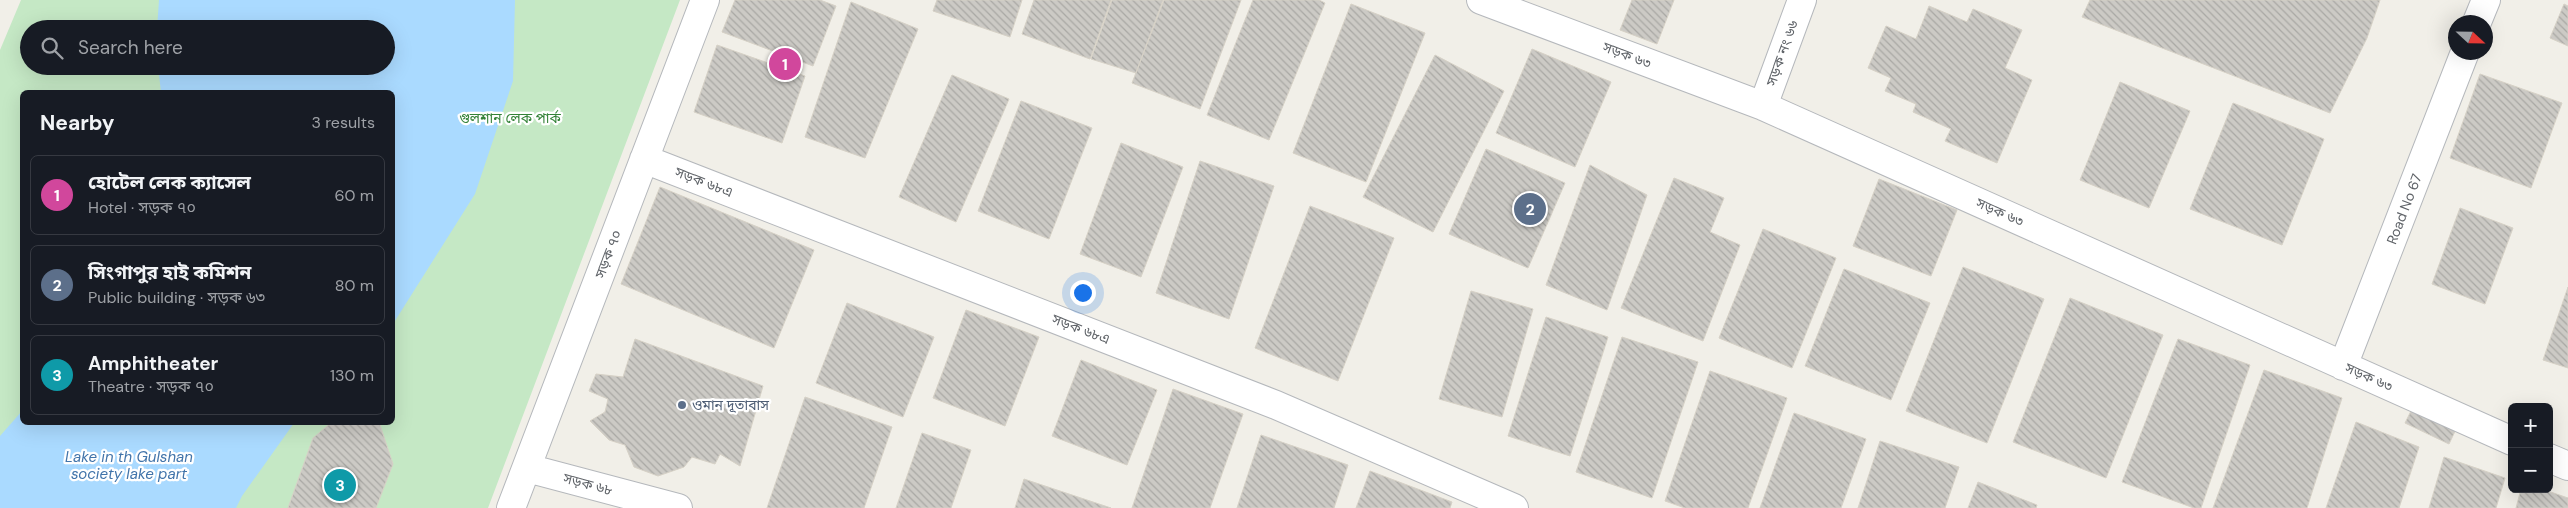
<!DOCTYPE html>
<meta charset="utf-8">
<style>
:root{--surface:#171b24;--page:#242831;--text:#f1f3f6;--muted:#9ea1a6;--line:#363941;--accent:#ea4335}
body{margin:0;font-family:"DM Sans","Noto Sans Bengali",sans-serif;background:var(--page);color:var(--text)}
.controls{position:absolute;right:15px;bottom:15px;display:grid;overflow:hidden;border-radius:8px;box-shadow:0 5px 20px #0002}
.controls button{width:45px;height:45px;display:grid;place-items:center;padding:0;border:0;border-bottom:1px solid var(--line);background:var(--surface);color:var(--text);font:25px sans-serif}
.compass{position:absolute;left:2448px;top:15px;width:45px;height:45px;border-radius:50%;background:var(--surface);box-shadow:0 5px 20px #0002;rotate:112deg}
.you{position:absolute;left:1082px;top:292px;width:18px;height:18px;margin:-12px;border:4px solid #fff;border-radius:50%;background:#1a73e8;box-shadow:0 0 0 8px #1a73e833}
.badge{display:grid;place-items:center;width:32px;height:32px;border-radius:50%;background:var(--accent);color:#fff;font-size:16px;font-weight:700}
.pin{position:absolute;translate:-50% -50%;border:2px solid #fff;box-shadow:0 1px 5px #0006}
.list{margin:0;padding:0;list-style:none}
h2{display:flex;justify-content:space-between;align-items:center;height:65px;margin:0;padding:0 20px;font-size:21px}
h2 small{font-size:16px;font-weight:400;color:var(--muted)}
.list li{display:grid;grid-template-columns:32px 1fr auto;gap:15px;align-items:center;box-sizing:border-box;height:80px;margin:0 10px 10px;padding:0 10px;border:1px solid var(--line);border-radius:8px}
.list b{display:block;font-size:19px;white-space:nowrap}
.list p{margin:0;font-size:16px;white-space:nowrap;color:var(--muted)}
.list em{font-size:16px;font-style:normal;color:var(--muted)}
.icon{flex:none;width:28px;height:28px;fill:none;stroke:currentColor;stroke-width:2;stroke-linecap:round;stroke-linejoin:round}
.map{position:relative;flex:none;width:2568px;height:508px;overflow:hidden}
.search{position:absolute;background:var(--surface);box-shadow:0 5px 20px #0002;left:20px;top:20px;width:375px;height:55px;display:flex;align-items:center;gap:12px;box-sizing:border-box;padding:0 18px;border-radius:28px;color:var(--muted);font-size:19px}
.panel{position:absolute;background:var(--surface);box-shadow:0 5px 20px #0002;left:20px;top:90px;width:375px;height:335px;border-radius:8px}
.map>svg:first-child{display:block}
.green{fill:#c5e8c5;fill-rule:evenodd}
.water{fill:#aadaff}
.building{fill:url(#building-back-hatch);stroke:#d6d1c6}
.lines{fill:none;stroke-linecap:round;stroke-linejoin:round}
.minor-casing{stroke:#b5b8bc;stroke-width:30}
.minor{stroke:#fff;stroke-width:28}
.service-dot{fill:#5c6f8a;stroke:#fff;stroke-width:2}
.labels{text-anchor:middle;stroke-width:4.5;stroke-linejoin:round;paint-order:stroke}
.street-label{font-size:14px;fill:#5f6368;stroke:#fff}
.park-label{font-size:14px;fill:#348238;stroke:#fff}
.service-label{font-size:14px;fill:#4e5e75;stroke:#fff;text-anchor:start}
.water-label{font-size:15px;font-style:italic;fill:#4174aa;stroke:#fff}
</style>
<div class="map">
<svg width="2568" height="508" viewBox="0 0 2568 508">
<defs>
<pattern id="building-back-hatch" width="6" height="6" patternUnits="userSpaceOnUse" patternTransform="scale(1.25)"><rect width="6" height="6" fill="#cccac5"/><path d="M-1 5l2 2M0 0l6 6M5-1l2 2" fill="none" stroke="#a9a8a4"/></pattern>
</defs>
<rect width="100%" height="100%" fill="#f1efe8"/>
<path class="green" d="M21 0H680L488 508H0V50ZM29 29H386V66H29ZM22 92H392V422H22Z"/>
<path class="water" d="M159 0H515L513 81 475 194 393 324 392 92H161L158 66H386V29H157Z
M22 411V422L294 423 242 496 236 508H0V436Z"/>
<path class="building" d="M735 0H820L836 6 813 66 722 32Z
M937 0H1022L1010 37 933 11Z
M1034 0H1111L1090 59 1022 34Z
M1112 0H1163L1136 73 1091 59Z
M1164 0H1241L1200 109 1132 83Z
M1253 0H1319L1325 3 1269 140 1207 115Z
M1632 0H1674L1657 44 1620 30Z
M2090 0H2380L2367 38 2330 113 2082 17Z
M851 2 918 29 865 158 805 137Z
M1351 4 1425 33 1366 182 1293 153Z
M2564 4 2568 6V46L2550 38Z
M1929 6 1967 22 1973 9 2022 30 2005 68 2032 80 1997 163 1945 141 1951 129 1913 112 1916 104 1885 91 1891 78 1868 68 1886 26 1916 39Z
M717 45 805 76 782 143 694 112Z
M1532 49 1611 82 1575 167 1496 133Z
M1435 55 1504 91 1433 232 1363 197Z
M2480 74 2562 103 2531 188 2450 158Z
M952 75 1009 99 956 222 899 197Z
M2120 82 2190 111 2149 208 2080 180Z
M1021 101 1092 128 1049 239 978 211Z
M2233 103 2324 139 2282 245 2190 209Z
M1121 143 1183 167 1141 277 1080 254Z
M1486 149 1565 183 1528 268 1449 234Z
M1200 161 1274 186 1229 319 1156 293Z
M1590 165 1647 195 1607 310 1546 285Z
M1674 178 1724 198 1710 232 1740 245 1703 341 1621 308Z
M1879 179 1957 210 1931 276 1853 246Z
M660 187 814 250 774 348 621 284Z
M1310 206 1394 238 1338 381 1255 348Z
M2460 208 2513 228 2485 304 2432 284Z
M1763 229 1836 258 1792 368 1719 338Z
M1963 267 2044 299 1987 443 1906 411Z
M1844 269 1930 303 1891 400 1805 366Z
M2568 287V368L2543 360Z
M1471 291 1533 309 1502 417 1439 399Z
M2070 298 2163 335 2106 478 2013 442Z
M847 303 934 337 903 417 816 383Z
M966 310 1039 337 1005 426 933 398Z
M1546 317 1608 337 1570 456 1508 436Z
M1622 337 1698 362 1652 498 1576 472Z
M635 339 763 386 740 466 720 454 715 464 692 457 684 467 658 476 634 467 625 445 609 440 590 421 605 412 608 399 589 391 596 374 623 377Z
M2178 339 2250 365 2201 508H2194L2122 482Z
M1081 360 1157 390 1127 465 1052 436Z
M2264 370 2342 398 2307 508H2213Z
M1710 371 1787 398 1748 508H1685L1665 501Z
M1173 389 1243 414 1210 508H1132Z
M805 397 892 427 864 508H767Z
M2414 405 2458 425 2449 444 2405 423Z
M1794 413 1866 439 1841 508H1760Z
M332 422H379L393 464 376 508H288L313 438Z
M2356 422 2419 447 2399 508H2326Z
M922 433 971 450 951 508H896Z
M1261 435 1348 465 1334 508H1237Z
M1880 441 1959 467 1945 508H1858Z
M2444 457 2505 478 2496 508H2429Z
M1370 471 1452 502 1450 508H1356Z
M1024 479 1111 508H1015Z
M1978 482 2037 505 2036 508H1968Z
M2521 489H2542L2568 498V508H2516Z"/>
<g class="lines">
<defs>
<path id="minor" d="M1481 0 1763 106 2512 441
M2477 22 2486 0
M1763 106 1802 0
M644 159 1276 405 1514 508
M2343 366 2465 52
M2549 458 2568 466
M527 468 678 508
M511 508 705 0"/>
</defs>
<use href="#minor" class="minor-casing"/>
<use href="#minor" class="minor"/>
</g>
<circle class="service-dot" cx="682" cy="405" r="5"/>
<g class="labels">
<g class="street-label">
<text transform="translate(1782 53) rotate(-70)" y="5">সড়ক নং ৬৬</text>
<text transform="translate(1627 55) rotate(21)" y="5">সড়ক ৬৩</text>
<text transform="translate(704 182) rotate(21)" y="5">সড়ক ৬৮এ</text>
<text transform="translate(2404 209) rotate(-69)" y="5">Road No 67</text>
<text transform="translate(2000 212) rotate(24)" y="5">সড়ক ৬৩</text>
<text transform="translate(608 254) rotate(-69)" y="5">সড়ক ৭০</text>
<text transform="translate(1081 329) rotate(21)" y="5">সড়ক ৬৮এ</text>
<text transform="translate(2369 377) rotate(24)" y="5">সড়ক ৬৩</text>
<text transform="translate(588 484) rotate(15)" y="5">সড়ক ৬৮</text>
</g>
<g class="park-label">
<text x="510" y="123">গুলশান লেক পার্ক</text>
</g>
<g class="service-label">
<text x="692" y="410">ওমান দূতাবাস</text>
</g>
<g class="water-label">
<text x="129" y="462">Lake in th Gulshan<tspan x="129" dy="17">society lake part</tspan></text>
</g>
</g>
</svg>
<div class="controls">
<button>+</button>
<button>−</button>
</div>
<svg class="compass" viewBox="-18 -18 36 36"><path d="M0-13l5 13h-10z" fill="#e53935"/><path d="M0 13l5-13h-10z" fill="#9ea1a6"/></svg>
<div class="you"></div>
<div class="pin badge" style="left:785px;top:64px;background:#d1479c">1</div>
<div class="pin badge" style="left:1530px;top:209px;background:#5c6f8a">2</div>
<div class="pin badge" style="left:340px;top:485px;background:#0f9aa8">3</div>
<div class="search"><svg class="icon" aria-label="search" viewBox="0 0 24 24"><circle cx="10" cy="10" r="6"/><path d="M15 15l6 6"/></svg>Search here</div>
<section class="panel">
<h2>Nearby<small>3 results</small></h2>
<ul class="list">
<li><span class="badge" style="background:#d1479c">1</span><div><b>হোটেল লেক ক্যাসেল</b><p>Hotel · সড়ক ৭০</p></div><em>60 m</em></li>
<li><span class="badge" style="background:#5c6f8a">2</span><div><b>সিংগাপুর হাই কমিশন</b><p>Public building · সড়ক ৬৩</p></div><em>80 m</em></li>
<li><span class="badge" style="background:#0f9aa8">3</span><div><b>Amphitheater</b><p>Theatre · সড়ক ৭০</p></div><em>130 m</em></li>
</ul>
</section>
</div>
